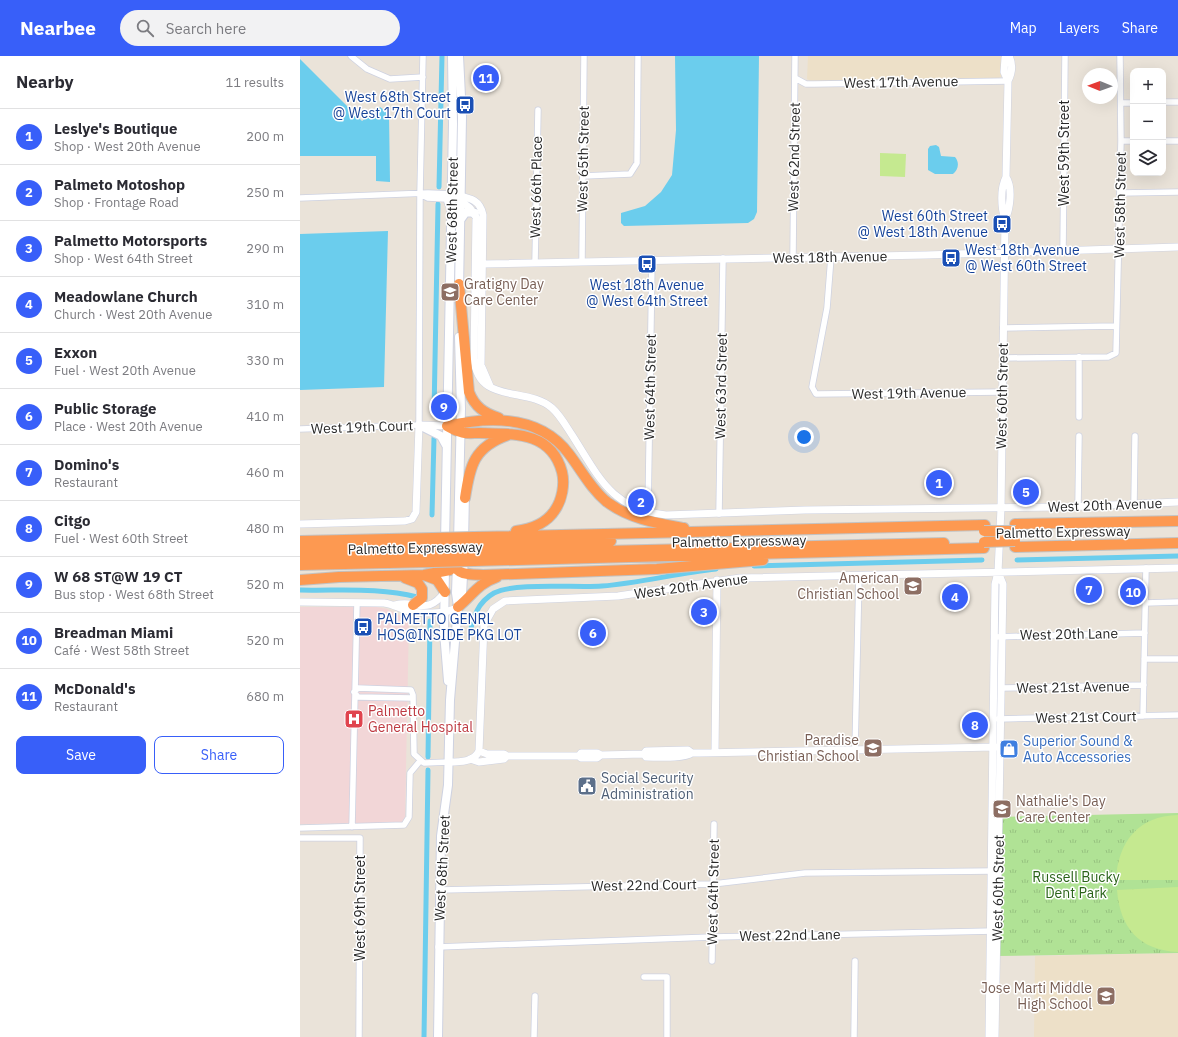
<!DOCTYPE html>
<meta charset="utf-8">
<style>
:root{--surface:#fff;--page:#f2f2f3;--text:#2b2b33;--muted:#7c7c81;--line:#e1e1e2;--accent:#385ff9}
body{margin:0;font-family:"IBM Plex Sans",sans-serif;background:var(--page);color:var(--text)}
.controls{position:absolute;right:12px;top:12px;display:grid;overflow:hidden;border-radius:8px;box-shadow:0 4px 16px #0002}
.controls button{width:36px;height:36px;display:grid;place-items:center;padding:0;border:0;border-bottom:1px solid var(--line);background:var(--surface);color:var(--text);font:20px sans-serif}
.compass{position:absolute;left:782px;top:12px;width:36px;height:36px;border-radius:50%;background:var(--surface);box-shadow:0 4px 16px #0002;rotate:271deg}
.you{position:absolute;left:504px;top:381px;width:14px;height:14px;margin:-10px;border:3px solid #fff;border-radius:50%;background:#1a73e8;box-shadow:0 0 0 6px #1a73e833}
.badge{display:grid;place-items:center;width:26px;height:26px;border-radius:50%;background:var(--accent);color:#fff;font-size:13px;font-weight:700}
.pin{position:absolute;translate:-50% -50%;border:2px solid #fff;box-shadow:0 1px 4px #0006}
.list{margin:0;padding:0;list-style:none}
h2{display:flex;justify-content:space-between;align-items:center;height:52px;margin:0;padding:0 16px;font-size:17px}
h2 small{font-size:13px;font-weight:400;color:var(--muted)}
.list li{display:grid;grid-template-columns:26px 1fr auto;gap:12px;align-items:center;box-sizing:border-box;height:56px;padding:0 16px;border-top:1px solid var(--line)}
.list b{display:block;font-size:15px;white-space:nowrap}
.list p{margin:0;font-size:13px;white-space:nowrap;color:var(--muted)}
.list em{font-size:13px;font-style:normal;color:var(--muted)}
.actions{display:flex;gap:8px;padding:12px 16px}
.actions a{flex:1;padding:9px 0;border:1px solid var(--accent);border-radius:8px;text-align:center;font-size:14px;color:var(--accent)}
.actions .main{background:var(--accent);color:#fff}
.icon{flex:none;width:22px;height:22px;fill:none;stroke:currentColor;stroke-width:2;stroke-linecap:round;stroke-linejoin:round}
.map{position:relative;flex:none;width:878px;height:981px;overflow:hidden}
header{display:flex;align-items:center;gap:24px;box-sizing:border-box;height:56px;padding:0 20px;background:var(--accent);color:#fff}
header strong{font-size:19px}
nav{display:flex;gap:22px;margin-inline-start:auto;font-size:14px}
.search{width:280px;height:36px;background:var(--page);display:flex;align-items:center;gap:10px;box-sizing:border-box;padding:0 14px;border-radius:22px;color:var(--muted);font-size:15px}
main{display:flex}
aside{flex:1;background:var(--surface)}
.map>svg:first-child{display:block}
.education{fill:#ede0c8}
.medical{fill:#f2d6d7}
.grass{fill:url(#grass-tufts)}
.pitch{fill:#c5e990}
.water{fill:#6bcded}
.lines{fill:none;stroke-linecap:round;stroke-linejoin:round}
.canal{stroke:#6bcded;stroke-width:5}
.minor-casing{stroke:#ced2e1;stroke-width:7}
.tertiary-casing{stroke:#ced2e1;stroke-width:8}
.secondary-casing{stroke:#ced2e1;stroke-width:10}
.motorway-casing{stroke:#c3c3c3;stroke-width:12}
.minor{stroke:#fff;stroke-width:5.5}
.tertiary{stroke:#fff;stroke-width:7}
.secondary{stroke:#fff;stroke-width:8}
.motorway{stroke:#fd9951;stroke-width:10}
.motorway-bridge-casing{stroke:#c3c3c3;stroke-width:12;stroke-linecap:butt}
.motorway-bridge{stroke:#fd9951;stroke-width:10}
.labels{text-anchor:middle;stroke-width:3;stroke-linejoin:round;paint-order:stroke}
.street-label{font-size:14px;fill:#282828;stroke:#fff}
.transit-label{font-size:14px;fill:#164399;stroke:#fff;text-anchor:end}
.education-label{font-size:14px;fill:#785e54;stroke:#fff;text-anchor:end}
.health-label{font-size:14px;fill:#be3a42;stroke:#fff;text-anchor:start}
.shop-label{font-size:14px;fill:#366cbe;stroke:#fff;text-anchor:start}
.service-label{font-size:14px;fill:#4e5e75;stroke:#fff;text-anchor:start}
.park-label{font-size:14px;fill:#2a6319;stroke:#fff}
</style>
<header>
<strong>Nearbee</strong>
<div class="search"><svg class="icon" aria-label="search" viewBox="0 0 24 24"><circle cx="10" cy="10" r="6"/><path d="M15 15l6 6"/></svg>Search here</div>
<nav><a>Map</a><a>Layers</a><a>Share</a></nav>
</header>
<main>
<aside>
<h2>Nearby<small>11 results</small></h2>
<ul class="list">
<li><span class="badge">1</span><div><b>Leslye's Boutique</b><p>Shop · West 20th Avenue</p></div><em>200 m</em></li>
<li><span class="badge">2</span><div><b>Palmeto Motoshop</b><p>Shop · Frontage Road</p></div><em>250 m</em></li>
<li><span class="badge">3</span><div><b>Palmetto Motorsports</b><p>Shop · West 64th Street</p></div><em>290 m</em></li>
<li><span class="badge">4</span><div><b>Meadowlane Church</b><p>Church · West 20th Avenue</p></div><em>310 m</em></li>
<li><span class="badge">5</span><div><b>Exxon</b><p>Fuel · West 20th Avenue</p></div><em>330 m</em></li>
<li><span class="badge">6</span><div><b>Public Storage</b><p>Place · West 20th Avenue</p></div><em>410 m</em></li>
<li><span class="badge">7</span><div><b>Domino's</b><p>Restaurant</p></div><em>460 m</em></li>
<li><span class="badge">8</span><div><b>Citgo</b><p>Fuel · West 60th Street</p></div><em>480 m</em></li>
<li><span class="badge">9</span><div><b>W 68 ST@W 19 CT</b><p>Bus stop · West 68th Street</p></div><em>520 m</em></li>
<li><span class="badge">10</span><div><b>Breadman Miami</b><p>Café · West 58th Street</p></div><em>520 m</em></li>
<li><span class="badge">11</span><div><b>McDonald's</b><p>Restaurant</p></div><em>680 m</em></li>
</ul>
<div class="actions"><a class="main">Save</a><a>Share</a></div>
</aside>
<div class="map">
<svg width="878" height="981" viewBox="0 0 878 981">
<defs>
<pattern id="grass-tufts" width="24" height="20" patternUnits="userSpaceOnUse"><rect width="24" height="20" fill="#b0e295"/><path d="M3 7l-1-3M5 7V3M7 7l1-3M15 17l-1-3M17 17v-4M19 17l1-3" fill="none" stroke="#97c280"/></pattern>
</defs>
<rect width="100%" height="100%" fill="#eae3d9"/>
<path class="education" d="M508 0H703V19L699 22 512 26 507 23Z
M878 897V981H734L735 900Z"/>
<path class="medical" d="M0 551H77L87 553 109 564 105 761 101 767 0 768Z"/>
<path class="grass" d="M878 757V897L698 900V761Z"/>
<path class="pitch" d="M580 97 606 98 605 121 580 120Z
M878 759V824H816C818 786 838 760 878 759Z
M878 831V896C839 894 820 872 817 834Z"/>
<path class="water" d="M375 0H459L457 156 454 163 448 167 324 170 321 167V157L345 150 361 136 372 119 376 74Z
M0 3 62 65 80 51 89 58 90 126 76 125V100H0Z
M636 89 639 91 641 100 655 101C660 107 658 114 653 118H635L628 114V93L630 90Z
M88 175 84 331 0 334V178Z"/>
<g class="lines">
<path class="canal" d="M139 131 142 0
M134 357 138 148
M132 459 134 382
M717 504 878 500
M454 510 682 504
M0 534C39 535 79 531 117 541
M170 577C173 561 178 546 194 537 216 526 275 532 302 530 340 527 378 517 416 513
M128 701 130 565
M124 981 128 714"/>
<defs>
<path id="minor" d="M51 0 67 13 90 23 123 21
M495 22 506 28H514L708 25
M863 46H878
M821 47H833
M821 85H833
M863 85H878
M283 120 330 118 337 107 338 0
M820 137 878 136
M120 138 128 142 146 143 149 151
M0 142 128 137 152 138
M763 195 765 0
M493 201 495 0
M531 201 527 252 512 331 516 338 702 336
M282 206 284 0
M235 207 238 54
M703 272 816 270
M703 302 808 301 816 297 821 85 820 0
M779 361V301
M0 373 119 369 120 138 123 0
M834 448 835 380
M778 450 779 380
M348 457 352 204
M419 458 423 202
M845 547 878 546
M694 581 845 577
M844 603H878
M701 632 844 629
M54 636 58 632 111 634 113 639 114 698 124 707 149 706
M54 636 58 641 112 642
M843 660 846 512
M698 663 878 659
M555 694 559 519
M52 771 57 547
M0 772 104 769 109 761 110 717 120 705
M0 782H60L59 981
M139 834 413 828 505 817 692 815
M138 891 412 881 694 875
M412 905 414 768
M344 921H367V981
M234 981 235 940
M554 981 555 905"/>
<path id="tertiary" d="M708 0 705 2 704 16 708 25
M155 139C169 142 180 143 183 159L181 309 190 330
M157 142 170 152 176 161 174 303C178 349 227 330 252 352 260 359 266 370 272 379 299 421 311 453 366 459L505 454 766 451 878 446
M705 164C710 153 713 132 706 121
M183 208 626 199 878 191
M0 468 105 465 112 463 116 456 119 369 147 370
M0 546 84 547C93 548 98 552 105 554 120 558 146 559 158 551
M95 549C117 543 126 561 145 536
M179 695 187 698H204L207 700H279L281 702H297L301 699
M415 696 417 524
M344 698 346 701C357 701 384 703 392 697
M279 700 281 697H297L301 699 344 698 346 695 388 694 392 697H400L696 691
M170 703 179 706 204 703 207 700
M149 706C160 706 174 706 179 695L184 569 193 553 205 545 318 540 440 522 878 512
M689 981 695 528 698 516 701 452 705 164C701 151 700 133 706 121L708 25C712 17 713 8 709 0
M695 981 703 528 698 516"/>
<path id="secondary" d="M161 163 166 156 175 157
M159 233 162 61 159 0
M119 369 141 380 146 389
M145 487 153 68 152 0
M158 487 161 353 159 281
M164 487 165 436
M145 511 144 576 148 625
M158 550 162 539 164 500
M138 981 141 780 148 729 150 644 158 551 156 537 157 508"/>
<path id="motorway" d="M159 228 169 336C175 351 184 357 199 362
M147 370C191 360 240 359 269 398 282 415 291 433 307 446 330 463 356 467 384 472
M147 370C151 372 156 375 161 376 166 378 173 377 179 377 213 378 251 375 262 416 265 428 262 444 255 454 246 468 232 473 216 475
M165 442C170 409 174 391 208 379
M715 468 878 465
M174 481 685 469
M0 485 133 482
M174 488 311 485
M715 491 878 487
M0 492 133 489
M148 498C156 519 162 518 183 519L357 513 463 504
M174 498 644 487
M0 502 133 498
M174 505 684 492
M0 509 132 506
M124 519 137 524 145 536
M105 522 118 527 122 533V542L113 549
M0 524 39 521 124 519 150 514 157 506
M158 551C173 539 177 528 197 521"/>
</defs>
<use href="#minor" class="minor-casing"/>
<use href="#tertiary" class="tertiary-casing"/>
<use href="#secondary" class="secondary-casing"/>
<use href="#motorway" class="motorway-casing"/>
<use href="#minor" class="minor"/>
<use href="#tertiary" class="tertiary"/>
<use href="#secondary" class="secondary"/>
<use href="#motorway" class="motorway"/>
<defs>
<path id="motorway-bridge" d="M684 475H716
M133 482 174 481
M684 486 715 485
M133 489 174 488
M133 498H174
M132 506 174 505"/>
</defs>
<use href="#motorway-bridge" class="motorway-bridge-casing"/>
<use href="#motorway-bridge" class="motorway-bridge"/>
</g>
<defs>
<symbol id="bus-square" viewBox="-11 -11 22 22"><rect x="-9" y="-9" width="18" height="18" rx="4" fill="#1a4fb4" stroke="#fff"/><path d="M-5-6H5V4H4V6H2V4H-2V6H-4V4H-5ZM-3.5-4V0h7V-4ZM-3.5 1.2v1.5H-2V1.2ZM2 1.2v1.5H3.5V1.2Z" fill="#fff"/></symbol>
<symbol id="school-square" viewBox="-11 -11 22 22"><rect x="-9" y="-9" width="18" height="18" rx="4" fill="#8d6e63" stroke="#fff"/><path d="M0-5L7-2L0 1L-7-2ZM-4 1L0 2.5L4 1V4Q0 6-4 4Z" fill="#fff"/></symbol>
<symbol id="hospital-square" viewBox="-11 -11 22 22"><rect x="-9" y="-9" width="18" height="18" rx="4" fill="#e0444e" stroke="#fff"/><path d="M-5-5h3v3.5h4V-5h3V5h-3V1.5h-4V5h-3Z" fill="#fff"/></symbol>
<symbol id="shop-square" viewBox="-11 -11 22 22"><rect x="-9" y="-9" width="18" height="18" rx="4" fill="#3f7fe0" stroke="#fff"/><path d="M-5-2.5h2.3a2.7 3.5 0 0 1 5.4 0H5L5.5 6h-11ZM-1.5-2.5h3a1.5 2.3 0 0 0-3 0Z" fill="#fff"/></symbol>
<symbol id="civic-square" viewBox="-11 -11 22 22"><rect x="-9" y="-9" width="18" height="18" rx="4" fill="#5c6f8a" stroke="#fff"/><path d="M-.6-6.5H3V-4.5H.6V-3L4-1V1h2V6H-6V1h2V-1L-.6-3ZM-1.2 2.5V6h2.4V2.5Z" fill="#fff"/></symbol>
</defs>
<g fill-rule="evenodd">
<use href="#bus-square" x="154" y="38" width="22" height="22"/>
<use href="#bus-square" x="691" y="157" width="22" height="22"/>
<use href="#bus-square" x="640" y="191" width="22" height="22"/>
<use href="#bus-square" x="336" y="197" width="22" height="22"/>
<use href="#school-square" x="139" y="225" width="22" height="22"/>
<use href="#school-square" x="602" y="519" width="22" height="22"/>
<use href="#bus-square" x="52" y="560" width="22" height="22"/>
<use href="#hospital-square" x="43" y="652" width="22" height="22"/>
<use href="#school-square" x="562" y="681" width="22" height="22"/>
<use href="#shop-square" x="698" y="682" width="22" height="22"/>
<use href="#civic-square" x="276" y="719" width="22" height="22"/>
<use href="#school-square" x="691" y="742" width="22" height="22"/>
<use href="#school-square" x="795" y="929" width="22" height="22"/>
</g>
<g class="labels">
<g class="street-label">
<text transform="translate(601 26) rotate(-1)" y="5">West 17th Avenue</text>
<text transform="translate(764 97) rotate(-90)" y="5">West 59th Street</text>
<text transform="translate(494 101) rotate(-89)" y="5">West 62nd Street</text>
<text transform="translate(283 103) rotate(-89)" y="5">West 65th Street</text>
<text transform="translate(236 131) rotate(-89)" y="5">West 66th Place</text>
<text transform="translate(820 149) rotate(-89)" y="5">West 58th Street</text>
<text transform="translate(152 154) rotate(-89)" y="5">West 68th Street</text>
<text transform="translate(530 201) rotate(-1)" y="5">West 18th Avenue</text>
<text transform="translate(421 330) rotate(-89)" y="5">West 63rd Street</text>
<text transform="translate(350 331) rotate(-89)" y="5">West 64th Street</text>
<text transform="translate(609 337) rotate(-1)" y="5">West 19th Avenue</text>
<text transform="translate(702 340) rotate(-89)" y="5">West 60th Street</text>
<text transform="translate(62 371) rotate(-2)" y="5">West 19th Court</text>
<text transform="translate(805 449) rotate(-2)" y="5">West 20th Avenue</text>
<text transform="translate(763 476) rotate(-1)" y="5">Palmetto Expressway</text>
<text transform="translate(439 485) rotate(-1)" y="5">Palmetto Expressway</text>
<text transform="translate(115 492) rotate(-1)" y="5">Palmetto Expressway</text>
<text transform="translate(391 530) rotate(-8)" y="5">West 20th Avenue</text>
<text transform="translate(769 578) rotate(-1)" y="5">West 20th Lane</text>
<text transform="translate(773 631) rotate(-1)" y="5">West 21st Avenue</text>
<text transform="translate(786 661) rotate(-1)" y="5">West 21st Court</text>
<text transform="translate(142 812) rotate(-87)" y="5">West 68th Street</text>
<text transform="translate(344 829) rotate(-1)" y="5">West 22nd Court</text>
<text transform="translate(698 832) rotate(-89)" y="5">West 60th Street</text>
<text transform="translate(413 836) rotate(-89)" y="5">West 64th Street</text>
<text transform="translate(60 852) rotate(-90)" y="5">West 69th Street</text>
<text transform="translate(490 879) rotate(-1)" y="5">West 22nd Lane</text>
</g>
<g class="transit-label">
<text x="151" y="46">West 68th Street<tspan x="151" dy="16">@ West 17th Court</tspan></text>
<text x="688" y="165">West 60th Street<tspan x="688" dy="16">@ West 18th Avenue</tspan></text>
<text x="665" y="199" text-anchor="start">West 18th Avenue<tspan x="665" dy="16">@ West 60th Street</tspan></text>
<text x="347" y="234" text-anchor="middle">West 18th Avenue<tspan x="347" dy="16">@ West 64th Street</tspan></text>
<text x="77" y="568" text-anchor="start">PALMETTO GENRL<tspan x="77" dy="16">HOS@INSIDE PKG LOT</tspan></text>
</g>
<g class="education-label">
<text x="164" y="233" text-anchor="start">Gratigny Day<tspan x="164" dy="16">Care Center</tspan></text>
<text x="599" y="527">American<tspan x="599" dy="16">Christian School</tspan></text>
<text x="559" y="689">Paradise<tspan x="559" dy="16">Christian School</tspan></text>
<text x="716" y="750" text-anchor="start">Nathalie's Day<tspan x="716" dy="16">Care Center</tspan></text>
<text x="792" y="937">Jose Marti Middle<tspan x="792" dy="16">High School</tspan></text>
</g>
<g class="health-label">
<text x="68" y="660">Palmetto<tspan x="68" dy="16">General Hospital</tspan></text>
</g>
<g class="shop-label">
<text x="723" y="690">Superior Sound &amp;<tspan x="723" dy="16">Auto Accessories</tspan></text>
</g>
<g class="service-label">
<text x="301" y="727">Social Security<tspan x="301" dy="16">Administration</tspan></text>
</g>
<g class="park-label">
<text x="776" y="826">Russell Bucky<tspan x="776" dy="16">Dent Park</tspan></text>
</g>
</g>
</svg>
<div class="controls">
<button>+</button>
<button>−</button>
<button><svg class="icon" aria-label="layers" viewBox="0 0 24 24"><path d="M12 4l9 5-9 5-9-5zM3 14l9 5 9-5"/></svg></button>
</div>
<svg class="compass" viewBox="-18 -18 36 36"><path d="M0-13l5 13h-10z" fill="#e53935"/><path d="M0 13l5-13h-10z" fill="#7c7c81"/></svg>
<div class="you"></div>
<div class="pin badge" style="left:639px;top:427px">1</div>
<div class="pin badge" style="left:341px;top:446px">2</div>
<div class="pin badge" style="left:404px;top:556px">3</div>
<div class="pin badge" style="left:655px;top:541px">4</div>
<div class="pin badge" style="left:726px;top:436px">5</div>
<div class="pin badge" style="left:293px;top:577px">6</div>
<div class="pin badge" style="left:789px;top:534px">7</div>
<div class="pin badge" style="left:675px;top:669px">8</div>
<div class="pin badge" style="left:144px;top:351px">9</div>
<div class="pin badge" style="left:833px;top:536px">10</div>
<div class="pin badge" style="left:186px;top:22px">11</div>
</div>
</main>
